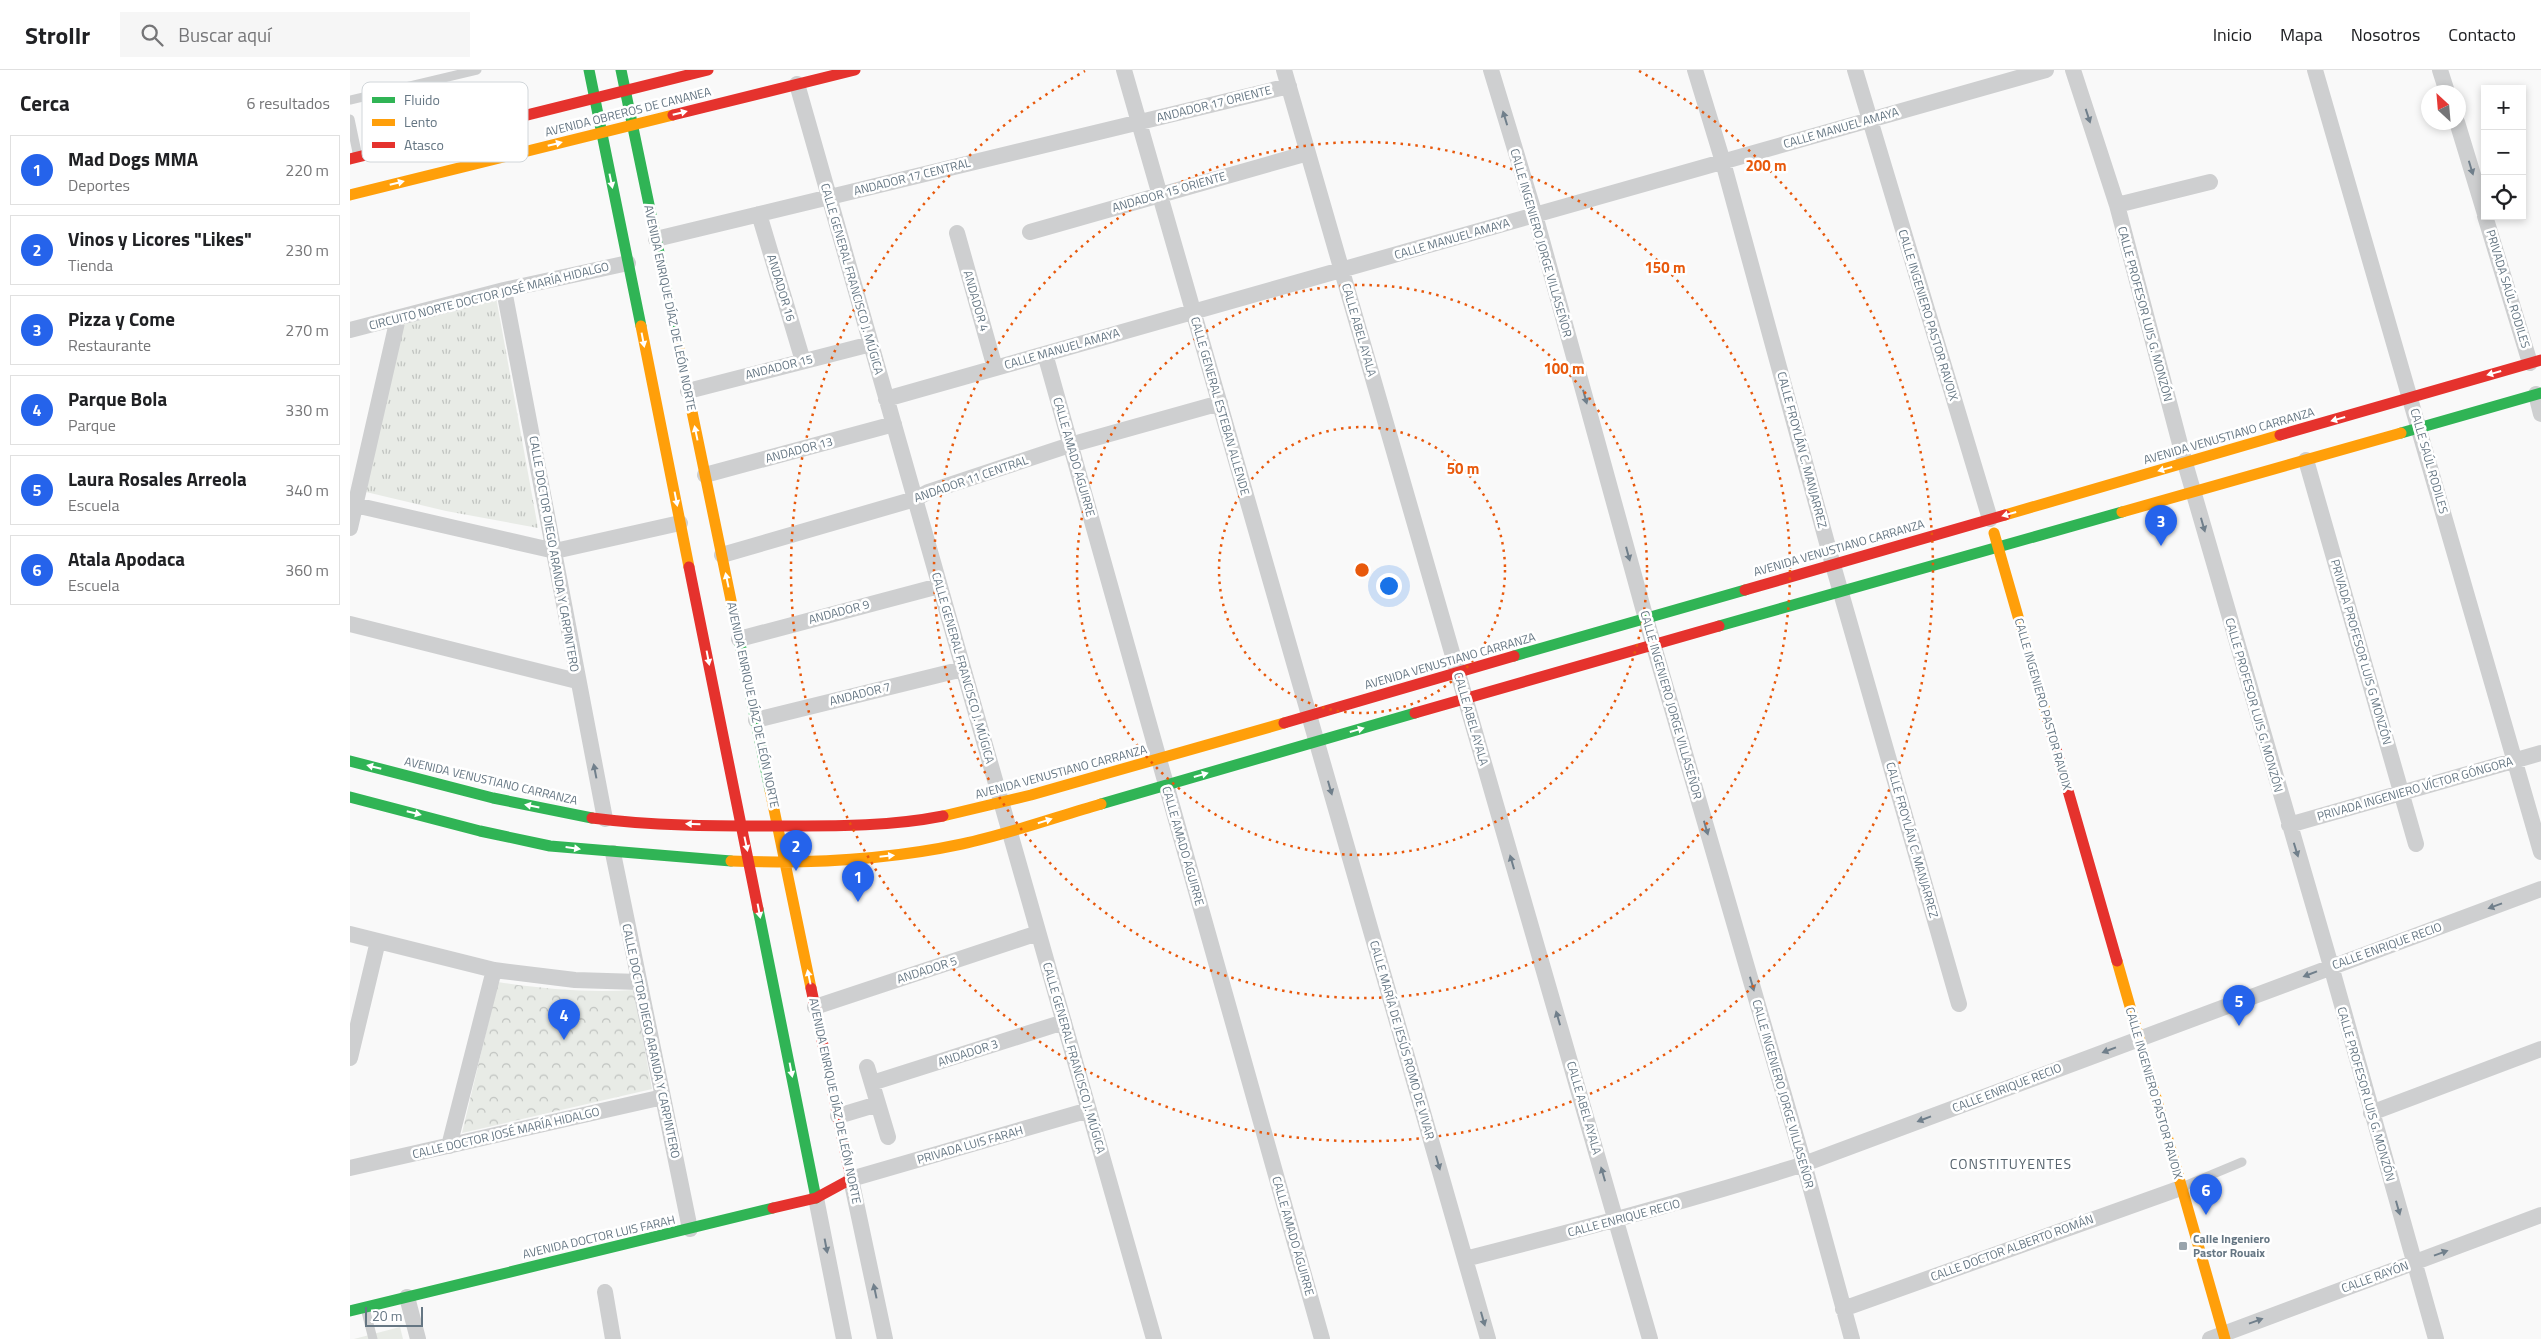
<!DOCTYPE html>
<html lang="es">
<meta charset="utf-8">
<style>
:root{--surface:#fff;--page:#f6f6f6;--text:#202124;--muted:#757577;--line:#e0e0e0;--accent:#2563eb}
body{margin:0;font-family:"Titillium Web",sans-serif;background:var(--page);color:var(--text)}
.controls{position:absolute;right:15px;top:15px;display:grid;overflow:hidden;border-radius:0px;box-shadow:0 2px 8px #0003}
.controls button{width:45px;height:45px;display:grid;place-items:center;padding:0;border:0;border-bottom:1px solid var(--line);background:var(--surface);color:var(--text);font:25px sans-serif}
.compass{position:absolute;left:2071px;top:15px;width:45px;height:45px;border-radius:50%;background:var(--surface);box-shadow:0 2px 8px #0003;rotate:334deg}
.scale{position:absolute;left:15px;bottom:12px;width:58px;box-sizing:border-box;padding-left:5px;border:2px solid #657683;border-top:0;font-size:14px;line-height:18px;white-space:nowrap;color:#657683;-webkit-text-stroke:4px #fff;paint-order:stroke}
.you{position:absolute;left:1038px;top:515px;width:18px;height:18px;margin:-12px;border:4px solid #fff;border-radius:50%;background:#1a73e8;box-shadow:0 0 0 8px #1a73e833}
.badge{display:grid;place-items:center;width:32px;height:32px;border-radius:50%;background:var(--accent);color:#fff;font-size:16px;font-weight:700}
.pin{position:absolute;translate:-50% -41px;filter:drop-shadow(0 1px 2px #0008)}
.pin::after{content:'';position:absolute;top:26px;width:18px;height:15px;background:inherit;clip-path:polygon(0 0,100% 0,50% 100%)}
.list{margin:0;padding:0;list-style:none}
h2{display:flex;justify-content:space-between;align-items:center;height:65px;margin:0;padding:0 20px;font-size:21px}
h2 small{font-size:16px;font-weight:400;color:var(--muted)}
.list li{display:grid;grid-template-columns:32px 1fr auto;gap:15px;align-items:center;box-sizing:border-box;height:70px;margin:0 10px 10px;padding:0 10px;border:1px solid var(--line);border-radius:0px}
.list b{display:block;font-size:19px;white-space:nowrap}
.list p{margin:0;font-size:16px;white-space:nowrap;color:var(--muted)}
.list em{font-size:16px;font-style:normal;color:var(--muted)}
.icon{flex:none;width:28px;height:28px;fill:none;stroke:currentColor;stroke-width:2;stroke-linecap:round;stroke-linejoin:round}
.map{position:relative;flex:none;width:2191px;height:1269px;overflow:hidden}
header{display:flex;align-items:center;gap:30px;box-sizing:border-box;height:70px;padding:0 25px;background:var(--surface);border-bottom:1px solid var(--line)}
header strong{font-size:24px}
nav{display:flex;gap:28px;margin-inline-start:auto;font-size:18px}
.search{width:350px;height:45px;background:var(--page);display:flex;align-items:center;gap:12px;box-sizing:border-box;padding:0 18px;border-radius:0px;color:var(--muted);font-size:19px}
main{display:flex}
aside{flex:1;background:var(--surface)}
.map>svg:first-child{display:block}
.grass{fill:url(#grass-tufts)}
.park{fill:url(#park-crowns)}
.garden{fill:#e8ebe6}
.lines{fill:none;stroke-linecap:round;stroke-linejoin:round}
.lane{stroke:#cecfd0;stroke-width:9}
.street{stroke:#cecfd0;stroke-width:16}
.fast{stroke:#30b455;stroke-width:11}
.slow{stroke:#ff9f0a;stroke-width:11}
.jam{stroke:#e5322d;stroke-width:11}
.oneway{fill:#fff}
.oneway2{fill:#707f8b}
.ring{fill:none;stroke:#e8590c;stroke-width:2.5;stroke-dasharray:2.5 5}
.poi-dot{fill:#99a4ac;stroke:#fff;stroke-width:2}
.labels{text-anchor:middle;stroke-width:5;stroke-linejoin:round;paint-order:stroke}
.street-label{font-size:12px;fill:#657683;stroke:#fff}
.poi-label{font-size:12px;font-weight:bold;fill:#657683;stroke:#fff;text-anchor:start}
.neighbourhood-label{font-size:14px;letter-spacing:1px;fill:#57646e;stroke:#fff}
.key{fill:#fff;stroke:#d1d6da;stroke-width:1}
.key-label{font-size:14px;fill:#657683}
.centre{fill:#e8590c;stroke:#fff;stroke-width:2.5}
.ring-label{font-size:15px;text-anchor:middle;font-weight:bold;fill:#e8590c;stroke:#fff;stroke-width:5;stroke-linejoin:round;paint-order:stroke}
</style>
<header>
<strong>Strollr</strong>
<div class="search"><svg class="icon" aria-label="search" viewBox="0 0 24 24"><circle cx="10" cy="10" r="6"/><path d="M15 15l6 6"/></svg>Buscar aquí</div>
<nav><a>Inicio</a><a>Mapa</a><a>Nosotros</a><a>Contacto</a></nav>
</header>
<main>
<aside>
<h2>Cerca<small>6 resultados</small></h2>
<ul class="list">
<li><span class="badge">1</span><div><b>Mad Dogs MMA</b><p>Deportes</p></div><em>220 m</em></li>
<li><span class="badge">2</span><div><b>Vinos y Licores &quot;Likes&quot;</b><p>Tienda</p></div><em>230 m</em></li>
<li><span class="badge">3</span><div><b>Pizza y Come</b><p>Restaurante</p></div><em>270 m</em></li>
<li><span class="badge">4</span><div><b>Parque Bola</b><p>Parque</p></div><em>330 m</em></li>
<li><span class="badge">5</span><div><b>Laura Rosales Arreola</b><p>Escuela</p></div><em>340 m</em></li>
<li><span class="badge">6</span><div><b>Atala Apodaca</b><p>Escuela</p></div><em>360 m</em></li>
</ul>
</aside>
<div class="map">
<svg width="2191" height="1269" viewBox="0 0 2191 1269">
<defs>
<pattern id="grass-tufts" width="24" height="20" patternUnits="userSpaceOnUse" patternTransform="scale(1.25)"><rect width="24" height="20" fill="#e8ebe6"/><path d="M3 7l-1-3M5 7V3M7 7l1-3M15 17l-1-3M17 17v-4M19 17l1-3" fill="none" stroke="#c0c3c0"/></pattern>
<pattern id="park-crowns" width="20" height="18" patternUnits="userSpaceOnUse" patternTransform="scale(1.25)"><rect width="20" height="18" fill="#e8ebe6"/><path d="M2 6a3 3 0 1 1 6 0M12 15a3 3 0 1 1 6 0" fill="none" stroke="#c0c3c0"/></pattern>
</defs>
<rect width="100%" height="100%" fill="#f9f9f9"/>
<path class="grass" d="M146 227 188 458 96 441 16 422 53 250Z"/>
<path class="park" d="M148 912C193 919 238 923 284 920L302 1019 112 1063Z"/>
<path class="garden" d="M50 1257 53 1269H4Z"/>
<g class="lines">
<path class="lane" d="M0 30 127 0
M0 49 8 87
M1832 1117 1892 1092
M15 1238 23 1269"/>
<path class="street" d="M774 0 1138 1269
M934 0 1300 1269
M1141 0 1185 145 1296 549 1454 1094 1502 1269
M1345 0 1373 92 1483 495 1609 934
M1505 0 1640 449
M1723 0 1767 135 1835 393 1981 896 2086 1269
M1965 0 2191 782
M2090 0 2097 22
M447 14 804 1269
M2107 52 2135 144
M1767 135 1860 112
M409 144 453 291
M2135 146 2180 293
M680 162 958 83
M607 163 645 298
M306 169 939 16
M154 220 255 749
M0 260 154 220 278 193
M695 284 972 1269
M338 321 521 274
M2186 324 2191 344
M536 329 1696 0
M1956 390 2066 774
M355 405 544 354
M5 435 205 481 330 453
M0 458 48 248
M372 485 565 429 578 422 720 375 870 333
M0 554 227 611
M389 569 589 516
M406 650 613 599
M1939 755 2191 683
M263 783 340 1159
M0 864 144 900 225 910 289 912
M465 937 688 863
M0 988 28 871
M517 997 538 1067
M522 1013 714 952
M2021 1043 2191 979
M488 1046 528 1034
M99 1076 144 900
M0 1098 313 1027
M466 1128 494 1269
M1115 1189C1229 1160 1342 1130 1454 1094L2191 819
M255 1222 263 1269
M57 1227 68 1269
M1493 1239 1831 1118
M535 1269 501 1109 739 1040
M1860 1269 2191 1145"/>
<path class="fast" d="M239 0 291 256
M271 0 328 274
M2051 363 2191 323
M382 535 420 720
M1369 556 1772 442
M1164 586 1395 520
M0 691 143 728 242 748
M0 727 130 761 200 776 381 791
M751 734 1065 643
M408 839 466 1128
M0 1241 423 1138"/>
<path class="slow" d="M0 125 323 45
M291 256 339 497
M328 274 382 535
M1772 442 2051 363
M1655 445 1930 365
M1644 463 1698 651
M420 720 461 918
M593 746 681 725 934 653
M381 791C458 794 537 790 612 774 659 764 706 747 751 734
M1767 891 1875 1269"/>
<path class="jam" d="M323 45 505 0
M0 89 358 0
M1930 365 2191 290
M339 497 408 839
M1395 520 1655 445
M1065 643 1369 556
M1698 651 1767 891
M934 653 1164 586
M242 748C303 756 364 756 425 756 482 756 537 757 593 746
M423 1138 466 1128 501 1109 461 918"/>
</g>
<defs><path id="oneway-solid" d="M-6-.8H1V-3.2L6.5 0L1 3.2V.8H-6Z" transform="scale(1.25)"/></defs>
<g class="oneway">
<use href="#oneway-solid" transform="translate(330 43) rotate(-14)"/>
<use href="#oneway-solid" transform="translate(205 74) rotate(-14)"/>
<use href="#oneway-solid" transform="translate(261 111) rotate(78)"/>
<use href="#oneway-solid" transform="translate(47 113) rotate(-14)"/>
<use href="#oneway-solid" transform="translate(293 270) rotate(79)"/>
<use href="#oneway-solid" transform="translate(2144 303) rotate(164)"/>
<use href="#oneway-solid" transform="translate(1988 349) rotate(164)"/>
<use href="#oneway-solid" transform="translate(346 363) rotate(-102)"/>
<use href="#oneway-solid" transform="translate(1815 399) rotate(164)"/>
<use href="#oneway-solid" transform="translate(326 429) rotate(79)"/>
<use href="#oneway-solid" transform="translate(1659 444) rotate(164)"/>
<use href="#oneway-solid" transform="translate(377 510) rotate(-102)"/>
<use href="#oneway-solid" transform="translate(358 588) rotate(79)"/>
<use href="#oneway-solid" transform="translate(1007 660) rotate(-16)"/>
<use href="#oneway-solid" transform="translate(24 697) rotate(-166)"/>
<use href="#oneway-solid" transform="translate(851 705) rotate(-16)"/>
<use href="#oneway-solid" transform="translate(182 736) rotate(-169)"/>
<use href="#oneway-solid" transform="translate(64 743) rotate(14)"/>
<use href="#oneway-solid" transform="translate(695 751) rotate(-17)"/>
<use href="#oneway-solid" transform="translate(343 754) rotate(-178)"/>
<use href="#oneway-solid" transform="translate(396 774) rotate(78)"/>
<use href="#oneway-solid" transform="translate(223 778) rotate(8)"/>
<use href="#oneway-solid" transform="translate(537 786) rotate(-6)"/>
<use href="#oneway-solid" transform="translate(409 841) rotate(79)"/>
<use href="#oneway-solid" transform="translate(459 907) rotate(-102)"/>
<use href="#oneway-solid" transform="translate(441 1000) rotate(79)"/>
</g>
<g class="oneway2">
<use href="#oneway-solid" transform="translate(1738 46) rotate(72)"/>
<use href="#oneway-solid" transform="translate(1155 48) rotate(-107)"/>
<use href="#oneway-solid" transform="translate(2121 98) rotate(73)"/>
<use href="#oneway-solid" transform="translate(1235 327) rotate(75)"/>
<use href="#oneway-solid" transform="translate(1853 455) rotate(74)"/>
<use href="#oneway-solid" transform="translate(1278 484) rotate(75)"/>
<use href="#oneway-solid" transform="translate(245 701) rotate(-101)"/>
<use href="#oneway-solid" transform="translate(980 718) rotate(74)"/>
<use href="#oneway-solid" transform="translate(1356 758) rotate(74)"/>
<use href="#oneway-solid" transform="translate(1946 780) rotate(73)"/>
<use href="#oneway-solid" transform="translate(1162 792) rotate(-106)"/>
<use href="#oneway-solid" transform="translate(2145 836) rotate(160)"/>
<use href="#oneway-solid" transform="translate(1960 904) rotate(159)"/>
<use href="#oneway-solid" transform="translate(1402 914) rotate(74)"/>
<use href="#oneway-solid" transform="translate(1208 948) rotate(-106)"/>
<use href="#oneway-solid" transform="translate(1759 980) rotate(159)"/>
<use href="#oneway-solid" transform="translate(1574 1049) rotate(159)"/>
<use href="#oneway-solid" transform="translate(1088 1093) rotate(74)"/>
<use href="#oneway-solid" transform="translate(1253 1104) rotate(-106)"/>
<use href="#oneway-solid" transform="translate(2048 1138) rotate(74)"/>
<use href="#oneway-solid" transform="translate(476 1176) rotate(79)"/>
<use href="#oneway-solid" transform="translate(2091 1183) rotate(-20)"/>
<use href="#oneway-solid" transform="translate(525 1221) rotate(-102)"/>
<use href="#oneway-solid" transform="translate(1133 1249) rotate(74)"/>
<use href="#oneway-solid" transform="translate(1906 1251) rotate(-20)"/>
</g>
<g class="ring">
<circle cx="1012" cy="500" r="143"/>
<circle cx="1012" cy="500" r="285"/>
<circle cx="1012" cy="500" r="428"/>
<path d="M1289 1A571 571 0 1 1 735 1"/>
</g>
<rect class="poi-dot" x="1828" y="1171" width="10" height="10" rx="2.5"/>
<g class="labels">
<g class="street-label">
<text transform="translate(864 34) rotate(-14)" y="4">ANDADOR 17 ORIENTE</text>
<text transform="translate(278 42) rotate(-14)" y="4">AVENIDA OBREROS DE CANANEA</text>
<text transform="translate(1491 58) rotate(-16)" y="4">CALLE MANUEL AMAYA</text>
<text transform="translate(562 107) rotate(-14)" y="4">ANDADOR 17 CENTRAL</text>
<text transform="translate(819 122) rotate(-16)" y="4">ANDADOR 15 ORIENTE</text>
<text transform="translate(1102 169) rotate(-16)" y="4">CALLE MANUEL AMAYA</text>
<text transform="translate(1191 173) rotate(74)" y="4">CALLE INGENIERO JORGE VILLASEÑOR</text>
<text transform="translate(502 209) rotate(74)" y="4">CALLE GENERAL FRANCISCO J. MÚGICA</text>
<text transform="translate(431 218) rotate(73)" y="4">ANDADOR 16</text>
<text transform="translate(2158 219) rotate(73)" y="4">PRIVADA SAÚL RODILES</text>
<text transform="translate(139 226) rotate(-14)" y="4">CIRCUITO NORTE DOCTOR JOSÉ MARÍA HIDALGO</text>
<text transform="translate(626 231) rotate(74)" y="4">ANDADOR 4</text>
<text transform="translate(320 238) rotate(78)" y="4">AVENIDA ENRIQUE DÍAZ DE LEÓN NORTE</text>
<text transform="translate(1795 244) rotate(75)" y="4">CALLE PROFESOR LUIS G. MONZÓN</text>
<text transform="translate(1578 245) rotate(73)" y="4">CALLE INGENIERO PASTOR RAVOIX</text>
<text transform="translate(1009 260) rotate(74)" y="4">CALLE ABEL AYALA</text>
<text transform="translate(712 279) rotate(-16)" y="4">CALLE MANUEL AMAYA</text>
<text transform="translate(429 297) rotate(-14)" y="4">ANDADOR 15</text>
<text transform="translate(870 336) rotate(74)" y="4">CALLE GENERAL ESTEBAN ALLENDE</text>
<text transform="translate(1879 366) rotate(-16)" y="4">AVENIDA VENUSTIANO CARRANZA</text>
<text transform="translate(449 380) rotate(-15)" y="4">ANDADOR 13</text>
<text transform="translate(1452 380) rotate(75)" y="4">CALLE FROYLÁN C. MANJARREZ</text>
<text transform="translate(724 387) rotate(74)" y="4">CALLE AMADO AGUIRRE</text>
<text transform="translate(2079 391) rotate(74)" y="4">CALLE SAÚL RODILES</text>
<text transform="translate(621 409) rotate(-19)" y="4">ANDADOR 11 CENTRAL</text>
<text transform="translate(1489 478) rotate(-16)" y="4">AVENIDA VENUSTIANO CARRANZA</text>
<text transform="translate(204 484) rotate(80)" y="4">CALLE DOCTOR DIEGO ARANDA Y CARPINTERO</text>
<text transform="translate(489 542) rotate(-15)" y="4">ANDADOR 9</text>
<text transform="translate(2011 582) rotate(74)" y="4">PRIVADA PROFESOR LUIS G MONZÓN</text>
<text transform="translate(1100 591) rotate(-16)" y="4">AVENIDA VENUSTIANO CARRANZA</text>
<text transform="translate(613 598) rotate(74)" y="4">CALLE GENERAL FRANCISCO J. MÚGICA</text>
<text transform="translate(510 624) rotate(-14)" y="4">ANDADOR 7</text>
<text transform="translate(1693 634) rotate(74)" y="4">CALLE INGENIERO PASTOR RAVOIX</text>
<text transform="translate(403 635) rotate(78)" y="4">AVENIDA ENRIQUE DÍAZ DE LEÓN NORTE</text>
<text transform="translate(1321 635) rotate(74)" y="4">CALLE INGENIERO JORGE VILLASEÑOR</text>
<text transform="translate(1904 635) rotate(74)" y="4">CALLE PROFESOR LUIS G. MONZÓN</text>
<text transform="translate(1121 649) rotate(74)" y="4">CALLE ABEL AYALA</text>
<text transform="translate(711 702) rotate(-15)" y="4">AVENIDA VENUSTIANO CARRANZA</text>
<text transform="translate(141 711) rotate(13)" y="4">AVENIDA VENUSTIANO CARRANZA</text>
<text transform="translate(2065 719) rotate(-16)" y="4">PRIVADA INGENIERO VÍCTOR GÓNGORA</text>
<text transform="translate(1562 770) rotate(74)" y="4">CALLE FROYLÁN C. MANJARREZ</text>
<text transform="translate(833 776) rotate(74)" y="4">CALLE AMADO AGUIRRE</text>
<text transform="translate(2037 876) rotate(-20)" y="4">CALLE ENRIQUE RECIO</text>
<text transform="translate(577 900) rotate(-18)" y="4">ANDADOR 5</text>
<text transform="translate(1052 970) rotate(74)" y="4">CALLE MARÍA DE JESÚS ROMO DE VIVAR</text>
<text transform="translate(301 971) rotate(78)" y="4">CALLE DOCTOR DIEGO ARANDA Y CARPINTERO</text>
<text transform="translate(618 983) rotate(-18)" y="4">ANDADOR 3</text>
<text transform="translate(724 988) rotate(74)" y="4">CALLE GENERAL FRANCISCO J. MÚGICA</text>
<text transform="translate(1657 1018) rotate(-21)" y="4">CALLE ENRIQUE RECIO</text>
<text transform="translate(1804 1023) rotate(74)" y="4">CALLE INGENIERO PASTOR RAVOIX</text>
<text transform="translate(1433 1024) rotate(74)" y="4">CALLE INGENIERO JORGE VILLASEÑOR</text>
<text transform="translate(2016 1024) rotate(74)" y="4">CALLE PROFESOR LUIS G. MONZÓN</text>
<text transform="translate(485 1031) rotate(78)" y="4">AVENIDA ENRIQUE DÍAZ DE LEÓN NORTE</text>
<text transform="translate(1234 1038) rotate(74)" y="4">CALLE ABEL AYALA</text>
<text transform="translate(156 1063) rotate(-13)" y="4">CALLE DOCTOR JOSÉ MARÍA HIDALGO</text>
<text transform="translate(620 1075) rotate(-16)" y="4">PRIVADA LUIS FARAH</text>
<text transform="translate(1274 1148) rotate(-15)" y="4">CALLE ENRIQUE RECIO</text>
<text transform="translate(943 1166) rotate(74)" y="4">CALLE AMADO AGUIRRE</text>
<text transform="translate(249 1167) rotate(-13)" y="4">AVENIDA DOCTOR LUIS FARAH</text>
<text transform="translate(1662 1178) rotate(-20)" y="4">CALLE DOCTOR ALBERTO ROMÁN</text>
<text transform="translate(2025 1207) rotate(-20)" y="4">CALLE RAYÓN</text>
</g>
<g class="poi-label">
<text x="1843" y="1173">Calle Ingeniero<tspan x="1843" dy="14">Pastor Rouaix</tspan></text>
</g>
<g class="neighbourhood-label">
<text x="1661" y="1099">CONSTITUYENTES</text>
</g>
</g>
<rect x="12" y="12" width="166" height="80" rx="8" class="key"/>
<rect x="22" y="27" width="23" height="6" fill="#30b455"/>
<rect x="22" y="49" width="23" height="7" fill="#ff9f0a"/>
<rect x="22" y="72" width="23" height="6" fill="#e5322d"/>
<g class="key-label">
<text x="54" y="35">Fluido</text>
<text x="54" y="57">Lento</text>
<text x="54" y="80">Atasco</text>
</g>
<circle cx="1012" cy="500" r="8" class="centre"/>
<g class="ring-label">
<text x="1416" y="101">200 m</text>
<text x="1315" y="203">150 m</text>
<text x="1214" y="304">100 m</text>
<text x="1113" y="404">50 m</text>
</g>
</svg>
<div class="controls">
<button>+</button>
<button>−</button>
<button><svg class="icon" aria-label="locate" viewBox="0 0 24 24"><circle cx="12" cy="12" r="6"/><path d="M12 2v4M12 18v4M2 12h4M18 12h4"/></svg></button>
</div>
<svg class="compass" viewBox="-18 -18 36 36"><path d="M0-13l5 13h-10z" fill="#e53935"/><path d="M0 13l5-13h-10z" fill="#757577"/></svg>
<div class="scale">20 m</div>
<div class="you"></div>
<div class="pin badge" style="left:508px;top:832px">1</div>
<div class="pin badge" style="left:446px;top:801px">2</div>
<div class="pin badge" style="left:1811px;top:476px">3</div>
<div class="pin badge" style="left:214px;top:970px">4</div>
<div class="pin badge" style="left:1889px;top:956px">5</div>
<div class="pin badge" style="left:1856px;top:1145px">6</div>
</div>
</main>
